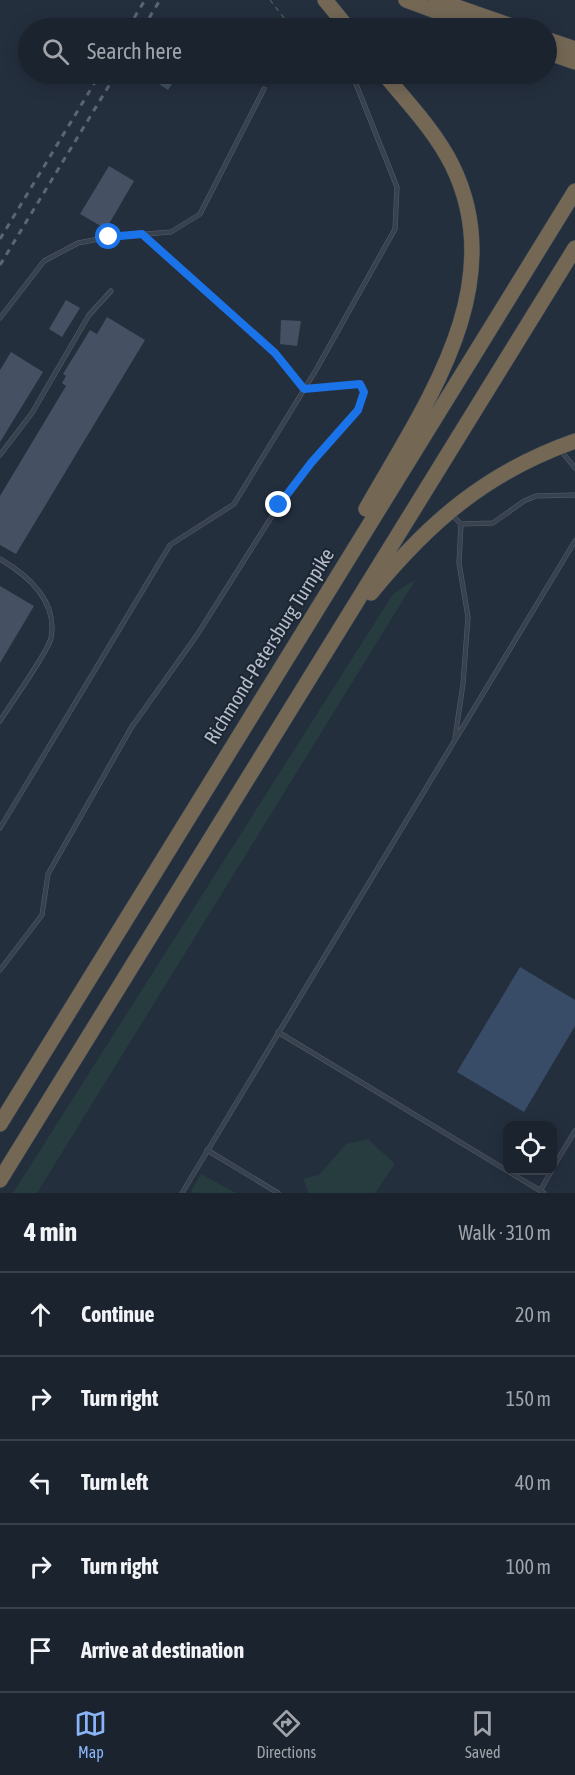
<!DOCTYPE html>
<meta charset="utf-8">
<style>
:root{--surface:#1b232e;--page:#242b36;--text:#f1f3f6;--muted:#a0a4aa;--line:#39404a;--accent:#8ab4f8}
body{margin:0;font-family:"Asap Condensed",sans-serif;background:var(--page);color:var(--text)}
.controls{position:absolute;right:18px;bottom:18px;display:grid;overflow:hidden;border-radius:12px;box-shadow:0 3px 15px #0003}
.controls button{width:54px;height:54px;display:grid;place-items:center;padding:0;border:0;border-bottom:2px solid var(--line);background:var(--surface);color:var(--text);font:30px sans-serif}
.stop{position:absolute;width:18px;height:18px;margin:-14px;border:4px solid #1a73e8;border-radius:50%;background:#fff}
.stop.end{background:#1a73e8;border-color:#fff;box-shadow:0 2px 6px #0008}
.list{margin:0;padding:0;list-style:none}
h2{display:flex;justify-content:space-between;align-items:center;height:78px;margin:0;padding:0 24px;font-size:26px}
h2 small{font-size:20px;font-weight:400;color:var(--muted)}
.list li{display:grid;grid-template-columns:39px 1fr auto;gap:18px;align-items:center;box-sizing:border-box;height:84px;padding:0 24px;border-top:2px solid var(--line)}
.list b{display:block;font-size:22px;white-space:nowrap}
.list em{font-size:20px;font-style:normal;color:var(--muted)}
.icon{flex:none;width:33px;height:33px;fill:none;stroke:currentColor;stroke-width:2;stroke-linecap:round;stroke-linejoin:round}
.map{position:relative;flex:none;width:575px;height:1193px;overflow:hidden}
.search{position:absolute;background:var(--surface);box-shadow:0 3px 15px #0003;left:18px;right:18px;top:18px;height:66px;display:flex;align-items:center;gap:15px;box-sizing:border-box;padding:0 21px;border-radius:33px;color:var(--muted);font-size:22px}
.sheet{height:498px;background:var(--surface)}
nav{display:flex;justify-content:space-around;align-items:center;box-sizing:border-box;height:84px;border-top:2px solid var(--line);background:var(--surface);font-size:16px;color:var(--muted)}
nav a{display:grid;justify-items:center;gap:3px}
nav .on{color:var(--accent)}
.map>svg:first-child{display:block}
.green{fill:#263c3f}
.water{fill:#394c67}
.building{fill:#455162}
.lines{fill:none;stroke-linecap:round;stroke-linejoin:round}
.lane-casing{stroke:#565f6c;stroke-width:5}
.highway-casing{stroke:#434c59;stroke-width:16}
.path{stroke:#44595c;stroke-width:1.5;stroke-dasharray:4.5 4.5;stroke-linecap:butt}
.lane{stroke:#38414e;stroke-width:4}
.highway{stroke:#746855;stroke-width:15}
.rail{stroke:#5a6575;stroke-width:3;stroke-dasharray:6 6;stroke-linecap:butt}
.route{stroke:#1a73e8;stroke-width:8}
.labels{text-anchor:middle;stroke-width:4.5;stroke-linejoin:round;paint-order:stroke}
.street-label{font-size:20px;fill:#b4bcc9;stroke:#1d2633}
</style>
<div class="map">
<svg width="575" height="1193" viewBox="0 0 575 1193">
<rect width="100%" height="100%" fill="#242f3e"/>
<path class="green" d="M416 579 37 1193H13L393 594Z
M368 1139 395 1164 375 1193H309L303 1179 319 1175 346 1144Z
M201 1174 236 1193H194L191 1191Z"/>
<path class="water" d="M520 967 575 1000V1026L524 1112 457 1072Z"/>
<path class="building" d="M161 74H179L168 90 156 82Z
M109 166 134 181 106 229 80 214Z
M66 300 80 308 62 337 49 329Z
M107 317 145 340 16 554 0 545V496L66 386 62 383 66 376 63 374 90 330 97 334Z
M281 320 301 321 297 346 280 344Z
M11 352 43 372 0 442V370Z
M0 586 34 606 0 663Z"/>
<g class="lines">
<defs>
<path id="lane" d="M0 318 44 261 78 243 109 237 171 232 200 214 264 89
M561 451 575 468
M0 455 32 413 89 315 111 291
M453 516 461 524 493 523 524 501 536 496 575 495
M0 559C29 576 58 601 51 638 49 651 9 706 0 721
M455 738 463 684 468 617 459 563 461 524
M0 828 170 545 234 504 316 370 395 229 397 187 352 74
M0 970 42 915 48 874 131 728 197 635 279 505 311 463 358 410 364 392 360 384 304 389 275 353 142 234
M278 1032 544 1193
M207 1150 278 1193
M552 1169 575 1131
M540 1191 552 1170
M182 1193 575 541"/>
<path id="highway" d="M325 0 348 28
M406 0 481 28
M437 0 517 28
M546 39 575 49
M546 52 575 62
M366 509C424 406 512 286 452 165 435 131 408 103 384 74
M371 593C429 522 487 472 575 441
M0 1124 575 191
M0 1180 575 248"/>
</defs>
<use href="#lane" class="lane-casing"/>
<use href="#highway" class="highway-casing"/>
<path class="path" d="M270 0 292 28"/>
<use href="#lane" class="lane"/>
<use href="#highway" class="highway"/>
<path class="rail" d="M128 28 145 0
M143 28 160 0
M0 239 100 74
M0 265 116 74"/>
</g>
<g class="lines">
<path class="route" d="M109 237 142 234 275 353 304 389 360 384 364 392 358 410 311 463 279 505"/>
</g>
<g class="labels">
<g class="street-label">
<text transform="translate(269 646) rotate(-58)" y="7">Richmond-Petersburg Turnpike</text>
</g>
</g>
</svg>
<div class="controls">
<button><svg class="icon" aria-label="locate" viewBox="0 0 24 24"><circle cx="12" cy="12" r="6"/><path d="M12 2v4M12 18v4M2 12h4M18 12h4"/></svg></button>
</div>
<div class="stop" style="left:109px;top:237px"></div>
<div class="stop end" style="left:279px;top:505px"></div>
<div class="search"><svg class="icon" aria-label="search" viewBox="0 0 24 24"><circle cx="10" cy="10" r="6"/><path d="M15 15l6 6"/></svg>Search here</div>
</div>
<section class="sheet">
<h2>4 min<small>Walk · 310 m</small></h2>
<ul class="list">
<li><svg class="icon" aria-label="ahead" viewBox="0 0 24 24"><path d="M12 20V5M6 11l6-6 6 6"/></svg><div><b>Continue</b></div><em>20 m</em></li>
<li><svg class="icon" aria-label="right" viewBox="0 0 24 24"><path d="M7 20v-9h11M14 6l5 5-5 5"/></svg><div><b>Turn right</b></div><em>150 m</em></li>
<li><svg class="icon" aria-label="left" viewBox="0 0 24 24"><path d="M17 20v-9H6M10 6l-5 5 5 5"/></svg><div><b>Turn left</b></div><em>40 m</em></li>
<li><svg class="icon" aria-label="right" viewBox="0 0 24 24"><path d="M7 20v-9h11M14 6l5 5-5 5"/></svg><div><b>Turn right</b></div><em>100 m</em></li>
<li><svg class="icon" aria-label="arrive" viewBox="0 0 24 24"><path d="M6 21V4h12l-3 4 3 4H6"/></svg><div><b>Arrive at destination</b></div></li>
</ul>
</section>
<nav>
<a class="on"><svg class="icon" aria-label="map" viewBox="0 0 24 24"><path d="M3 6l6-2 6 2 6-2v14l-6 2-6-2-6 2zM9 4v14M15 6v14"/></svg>Map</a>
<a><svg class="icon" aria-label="directions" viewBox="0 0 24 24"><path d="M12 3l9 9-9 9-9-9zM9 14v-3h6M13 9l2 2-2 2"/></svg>Directions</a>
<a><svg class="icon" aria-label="saved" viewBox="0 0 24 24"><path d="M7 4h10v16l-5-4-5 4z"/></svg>Saved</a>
</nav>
